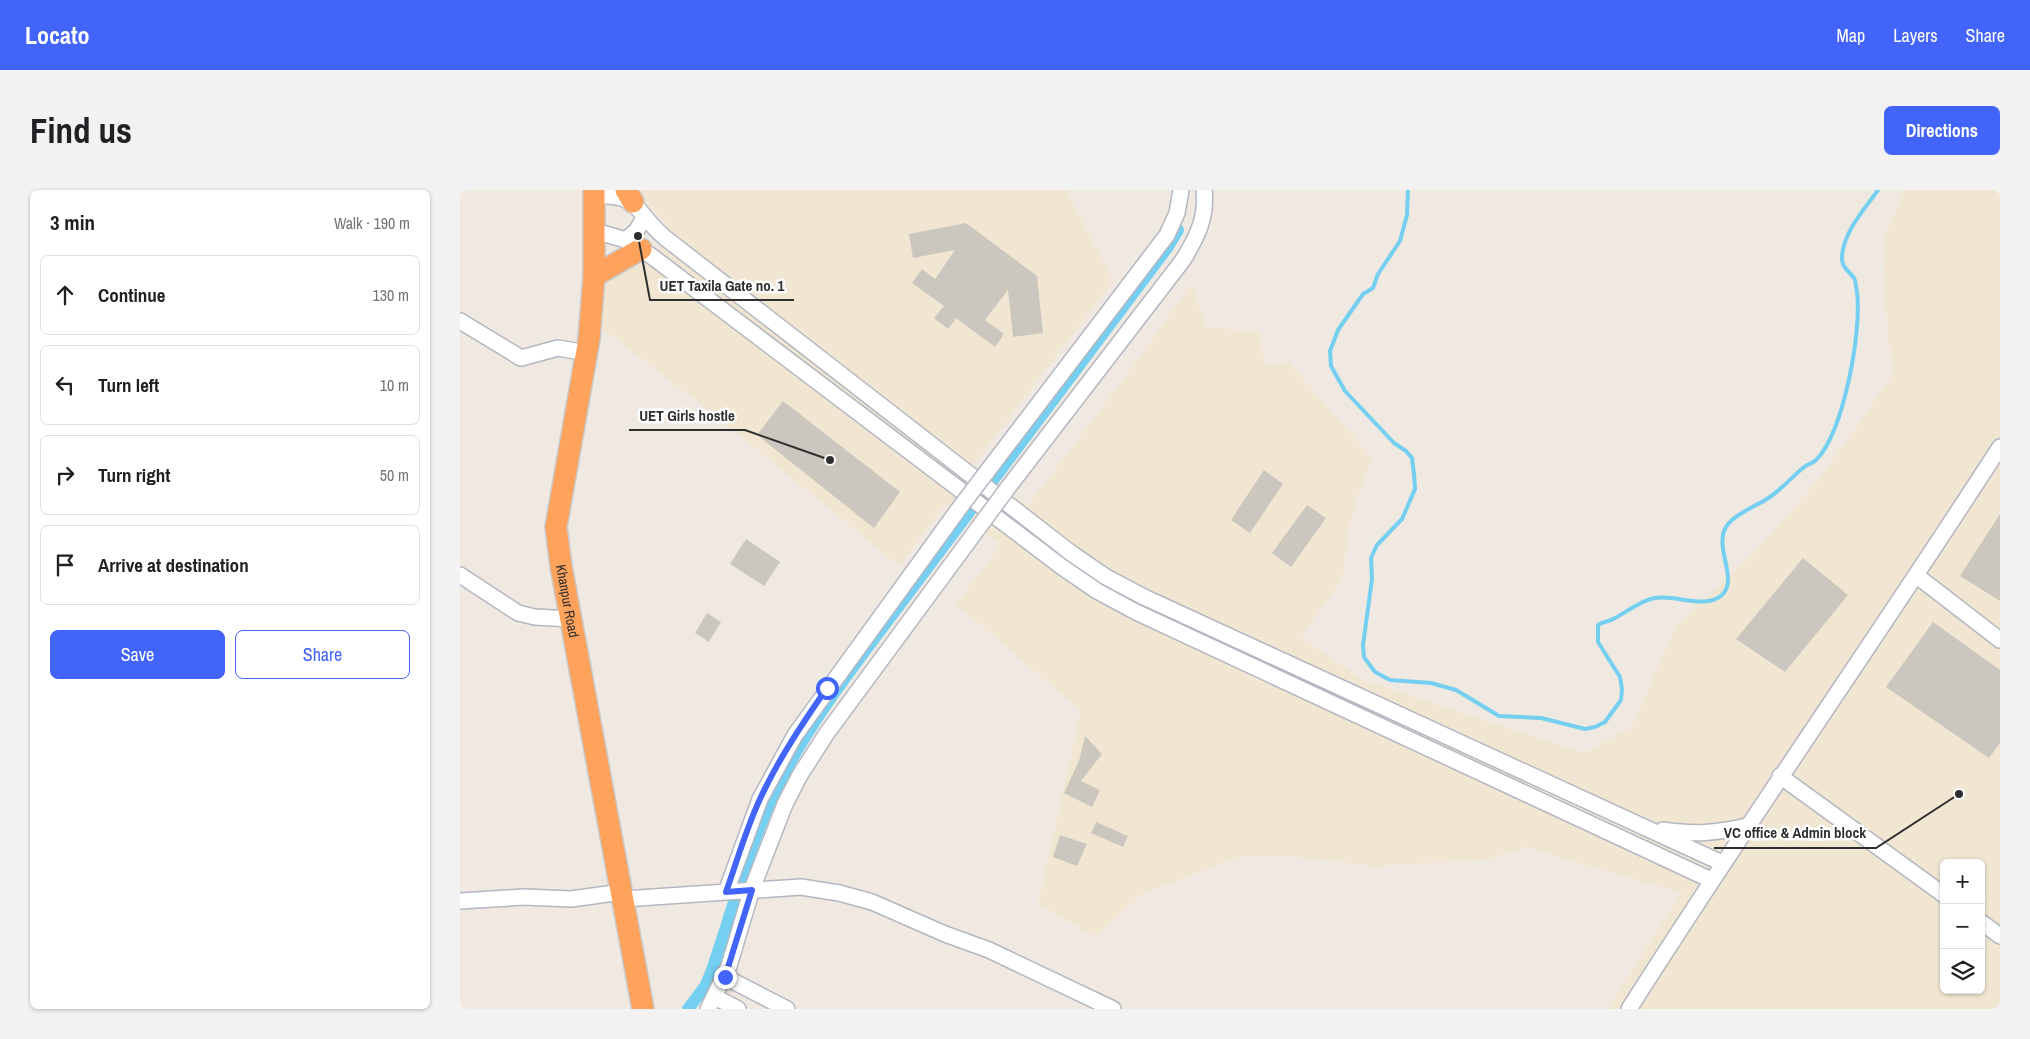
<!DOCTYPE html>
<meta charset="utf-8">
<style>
:root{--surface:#fff;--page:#f2f2f2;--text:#202124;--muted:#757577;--line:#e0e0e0;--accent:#4264fb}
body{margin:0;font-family:"Archivo Narrow",sans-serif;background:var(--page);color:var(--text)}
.controls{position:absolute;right:15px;bottom:15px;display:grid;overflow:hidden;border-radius:8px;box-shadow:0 1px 4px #0004}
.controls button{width:45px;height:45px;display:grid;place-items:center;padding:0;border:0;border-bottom:1px solid var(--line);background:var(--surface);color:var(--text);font:25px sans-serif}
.stop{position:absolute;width:15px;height:15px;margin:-11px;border:4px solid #4264fb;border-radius:50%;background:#fff}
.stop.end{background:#4264fb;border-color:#fff;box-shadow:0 1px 5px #0008}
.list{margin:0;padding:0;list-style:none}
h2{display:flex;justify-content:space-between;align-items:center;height:65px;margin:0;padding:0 20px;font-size:21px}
h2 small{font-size:16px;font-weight:400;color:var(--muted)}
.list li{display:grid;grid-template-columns:32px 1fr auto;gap:15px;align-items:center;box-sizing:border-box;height:80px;margin:0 10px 10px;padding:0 10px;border:1px solid var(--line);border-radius:8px}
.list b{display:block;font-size:19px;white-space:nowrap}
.list em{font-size:16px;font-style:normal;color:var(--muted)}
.actions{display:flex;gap:10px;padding:15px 20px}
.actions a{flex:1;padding:11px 0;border:1px solid var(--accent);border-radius:8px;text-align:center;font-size:18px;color:var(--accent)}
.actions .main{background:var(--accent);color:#fff}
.icon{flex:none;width:28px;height:28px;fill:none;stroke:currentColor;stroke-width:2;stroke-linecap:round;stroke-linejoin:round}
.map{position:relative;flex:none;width:1540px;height:819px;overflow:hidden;border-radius:8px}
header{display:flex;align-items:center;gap:30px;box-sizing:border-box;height:70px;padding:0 25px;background:var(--accent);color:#fff}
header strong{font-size:24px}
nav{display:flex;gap:28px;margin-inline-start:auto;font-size:18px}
.intro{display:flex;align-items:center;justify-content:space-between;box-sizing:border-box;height:120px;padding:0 30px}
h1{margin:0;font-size:35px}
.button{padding:12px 22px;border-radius:8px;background:var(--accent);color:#fff;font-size:18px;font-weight:700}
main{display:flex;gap:30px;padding:0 30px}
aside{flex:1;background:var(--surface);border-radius:8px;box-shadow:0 1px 4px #0004}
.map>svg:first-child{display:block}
.education{fill:#f0e6d1;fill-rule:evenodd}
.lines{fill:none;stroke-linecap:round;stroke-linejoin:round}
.stream{stroke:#75cff0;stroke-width:4}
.canal{stroke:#75cff0;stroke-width:12}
.building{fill:#cbc7bf}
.minor-casing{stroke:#b4b7c1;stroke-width:18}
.highway-casing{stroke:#c9c9c9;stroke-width:24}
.minor{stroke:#fff;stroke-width:15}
.highway{stroke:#ffa35c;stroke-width:21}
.minor-bridge-casing{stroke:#b4b7c1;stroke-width:18;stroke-linecap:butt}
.minor-bridge{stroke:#fff;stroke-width:15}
.route{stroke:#4264fb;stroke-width:6}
.labels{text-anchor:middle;stroke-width:5;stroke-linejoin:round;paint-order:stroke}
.street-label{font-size:14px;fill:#2e2e2e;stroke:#fff}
.leader{fill:none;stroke:#2e2e2e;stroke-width:2}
.callout-dot{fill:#2e2e2e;stroke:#fff;stroke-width:2}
.callout-label{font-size:15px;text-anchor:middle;font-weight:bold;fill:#2e2e2e;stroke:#fff;stroke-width:5;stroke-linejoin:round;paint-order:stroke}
</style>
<header>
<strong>Locato</strong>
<nav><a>Map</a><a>Layers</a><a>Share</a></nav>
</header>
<div class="intro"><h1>Find us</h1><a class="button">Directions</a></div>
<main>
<aside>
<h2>3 min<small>Walk · 190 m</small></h2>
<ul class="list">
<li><svg class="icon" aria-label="ahead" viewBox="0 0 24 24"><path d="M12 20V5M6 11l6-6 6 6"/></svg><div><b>Continue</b></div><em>130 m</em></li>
<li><svg class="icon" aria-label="left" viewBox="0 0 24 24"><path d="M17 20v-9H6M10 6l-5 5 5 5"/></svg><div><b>Turn left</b></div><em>10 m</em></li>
<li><svg class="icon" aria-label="right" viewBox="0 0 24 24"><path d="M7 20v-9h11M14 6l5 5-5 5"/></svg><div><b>Turn right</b></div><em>50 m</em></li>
<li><svg class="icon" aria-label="arrive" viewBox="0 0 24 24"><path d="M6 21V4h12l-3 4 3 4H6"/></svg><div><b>Arrive at destination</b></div></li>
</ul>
<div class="actions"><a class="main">Save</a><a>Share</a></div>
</aside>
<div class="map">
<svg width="1540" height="819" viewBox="0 0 1540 819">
<rect width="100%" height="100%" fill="#efe9e1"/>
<path class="education" d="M175 0H606L653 91 514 274 567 316 660 194 732 93 745 137 800 142 805 177 828 171 912 268 897 307 887 346 883 388 841 447 905 491 1124 563 1171 538 1216 436 1292 365 1360 288 1435 182 1428 149 1424 79 1425 44 1445 0H1540V819H1147L1222 703 1065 657 1024 670 914 676 828 666 777 667 681 705 636 747 578 714 621 521 496 414 541 355 486 313 439 376 260 229 135 133 138 107 145 92 168 77 185 76 206 49 208 35ZM1484 673H1521V800H1484Z"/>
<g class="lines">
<path class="stream" d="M948 0 947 25 940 51 918 84 913 98 903 104 878 140 870 161 871 176 885 201 934 253 946 261 952 268 954 284 955 299 942 329 917 355 911 368 912 389 903 455 904 467 915 482 930 490 971 493 996 500 1039 526 1081 528 1125 539 1135 537 1145 532 1161 510 1162 499 1160 487 1138 452V435C1144 431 1149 432 1155 428 1167 422 1181 410 1195 408 1215 404 1245 420 1262 405 1280 388 1250 353 1269 333 1280 321 1297 316 1310 307 1323 298 1333 286 1344 277 1348 274 1354 273 1357 269 1384 240 1402 141 1397 102 1396 98 1396 91 1394 88 1388 80 1381 77 1382 66 1384 41 1404 20 1418 0"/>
<path class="canal" d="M228 819 246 795 252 780C273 719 289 655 317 597 354 523 407 459 456 393 539 281 624 170 707 58L718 40"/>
</g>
<path class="building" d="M506 33 577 86 583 143 553 147 548 100 525 130 544 144 535 157 496 128 488 139 474 128 484 116 452 93 462 79 475 89 495 60 453 68 449 44Z
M323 211 440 302 414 338 297 245Z
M804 280 823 294 790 343 771 330Z
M847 315 866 328 831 377 812 363Z
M1540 324V411L1500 386Z
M286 349 320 372 304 396 270 374Z
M1343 368 1388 405 1325 482 1276 449Z
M247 423 261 432 249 452 235 443Z
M1473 432 1540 480V553L1529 568 1426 497Z
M625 546 642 564 621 591 640 600 632 617 604 603 619 571Z
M636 632 668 646 663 657 631 643Z
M600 645 627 654 617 676 593 667Z"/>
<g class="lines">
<defs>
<path id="minor" d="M134 6C181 4 174 21 204 47L611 363 646 387 684 407 1262 673
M135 41 166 50 190 65 602 377 637 401 676 422 1251 690
M166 50 177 40 184 27
M0 131 61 168 98 158 127 163
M526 283 707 45 717 23 721 0
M547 299 723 70C737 47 747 28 744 0
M0 385 58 423 75 427 111 429
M1457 386 1540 450
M1320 586 1484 705
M1203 640C1235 645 1256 643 1287 636
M266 702 300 609 335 545 498 320
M163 709 341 697 379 703 412 712 485 744 529 760 653 819
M0 711 64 707 111 709 162 702
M1521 732 1540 746
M265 787 327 819
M255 807 278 819
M248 819 269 776 292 699 325 614 340 585 367 543 519 337
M1169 819C1289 630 1418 446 1540 257"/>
<g id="highway">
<path id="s1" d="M134 0V86L129 149 96 337 101 376 183 819"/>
<path d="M166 0 173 12"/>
<path d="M134 86 181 59"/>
</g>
</defs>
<use href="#minor" class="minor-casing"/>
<use href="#highway" class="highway-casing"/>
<use href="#minor" class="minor"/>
<use href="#highway" class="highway"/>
<defs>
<path id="minor-bridge" d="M498 320 526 283
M519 337 547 299"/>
</defs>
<use href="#minor-bridge" class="minor-bridge-casing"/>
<use href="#minor-bridge" class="minor-bridge"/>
</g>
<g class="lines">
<path class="route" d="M265 787 292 700 266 702C277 671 286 639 300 609 318 570 342 534 367 498"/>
</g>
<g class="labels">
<g class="street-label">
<text dy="5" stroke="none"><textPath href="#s1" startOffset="415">Khanpur Road</textPath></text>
</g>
</g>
<path class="leader" d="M178 46L190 110H334M370 270L285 240H169M1499 604L1416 658H1254"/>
<g class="callout-dot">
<circle cx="178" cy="46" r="5"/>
<circle cx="370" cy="270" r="5"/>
<circle cx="1499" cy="604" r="5"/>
</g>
<g class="callout-label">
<text x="262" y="101">UET Taxila Gate no. 1</text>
<text x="227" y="231">UET Girls hostle</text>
<text x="1335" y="648">VC office &amp; Admin block</text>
</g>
</svg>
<div class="controls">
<button>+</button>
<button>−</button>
<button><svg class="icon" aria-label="layers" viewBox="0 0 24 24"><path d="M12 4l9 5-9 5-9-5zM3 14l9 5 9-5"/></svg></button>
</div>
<div class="stop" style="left:367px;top:498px"></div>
<div class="stop end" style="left:265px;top:787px"></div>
</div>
</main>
